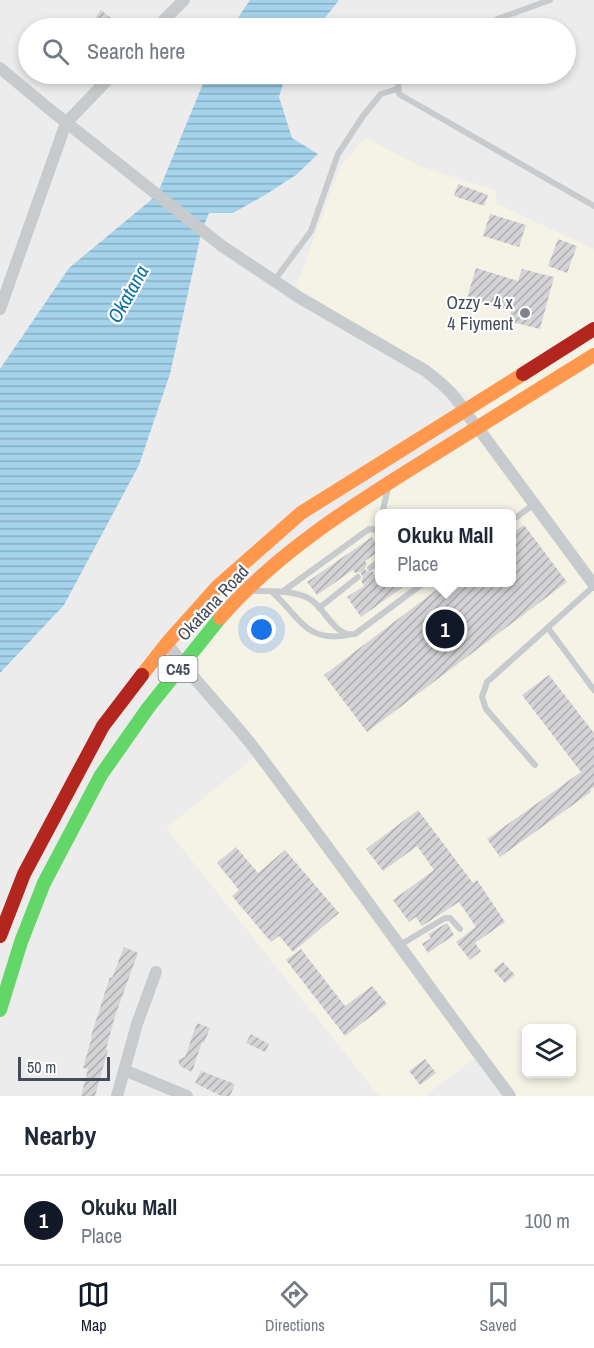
<!DOCTYPE html>
<style>
:root{--surface:#fff;--page:#f2f2f3;--text:#1f2937;--muted:#747a83;--line:#e0e1e3;--accent:#111827}
body{margin:0;font-family:"Archivo Narrow",sans-serif;background:var(--page);color:var(--text)}
.controls{position:absolute;right:18px;bottom:18px;display:grid;overflow:hidden;border-radius:9px;box-shadow:0 3px 9px #0003}
.controls button{width:54px;height:54px;display:grid;place-items:center;padding:0;border:0;border-bottom:2px solid var(--line);background:var(--surface);color:var(--text);font:30px sans-serif}
.scale{position:absolute;left:18px;bottom:15px;width:92px;box-sizing:border-box;padding-left:6px;border:3px solid #444c59;border-top:0;font-size:16px;line-height:21px;white-space:nowrap;color:#444c59;-webkit-text-stroke:4px #fff;paint-order:stroke}
.you{position:absolute;left:262px;top:630px;width:21px;height:21px;margin:-15px;border:4px solid #fff;border-radius:50%;background:#1a73e8;box-shadow:0 0 0 9px #1a73e833}
.badge{display:grid;place-items:center;width:39px;height:39px;border-radius:50%;background:var(--accent);color:#fff;font-size:20px;font-weight:700}
.pin{position:absolute;translate:-50% -50%;border:3px solid #fff;box-shadow:0 2px 6px #0006}
.popup{position:absolute;left:375px;top:509px;width:141px;height:78px;box-sizing:border-box;display:grid;place-content:center;border-radius:9px;background:var(--surface);filter:drop-shadow(0 2px 4px #0005);font-size:20px;white-space:nowrap;color:var(--muted)}
.popup b{font-size:22px;color:var(--text)}
.popup::after{content:'';position:absolute;left:50%;top:100%;margin-left:-12px;border:12px solid transparent;border-top-color:var(--surface)}
.list{margin:0;padding:0;list-style:none}
h2{display:flex;justify-content:space-between;align-items:center;height:78px;margin:0;padding:0 24px;font-size:26px}
h2 small{font-size:20px;font-weight:400;color:var(--muted)}
.list li{display:grid;grid-template-columns:39px 1fr auto;gap:18px;align-items:center;box-sizing:border-box;height:90px;padding:0 24px;border-top:2px solid var(--line)}
.list b{display:block;font-size:22px;white-space:nowrap}
.list p{margin:0;font-size:20px;white-space:nowrap;color:var(--muted)}
.list em{font-size:20px;font-style:normal;color:var(--muted)}
.icon{flex:none;width:33px;height:33px;fill:none;stroke:currentColor;stroke-width:2;stroke-linecap:round;stroke-linejoin:round}
.map{position:relative;flex:none;width:594px;height:1096px;overflow:hidden}
.search{position:absolute;background:var(--surface);box-shadow:0 3px 9px #0003;left:18px;right:18px;top:18px;height:66px;display:flex;align-items:center;gap:15px;box-sizing:border-box;padding:0 21px;border-radius:33px;color:var(--muted);font-size:22px}
.sheet{height:168px;background:var(--surface)}
nav{display:flex;justify-content:space-around;align-items:center;box-sizing:border-box;height:84px;border-top:2px solid var(--line);background:var(--surface);font-size:16px;color:var(--muted)}
nav a{display:grid;justify-items:center;gap:3px}
nav .on{color:var(--accent)}
.map>svg:first-child{display:block}
.commercial{fill:#f5f2e6;fill-rule:evenodd}
.water{fill:url(#water-rules)}
.building{fill:url(#building-hatch)}
.lines{fill:none;stroke-linecap:round;stroke-linejoin:round}
.lane{stroke:#c8cbcd;stroke-width:6}
.street{stroke:#c8cbcd;stroke-width:12}
.fast{stroke:#63d668;stroke-width:14}
.slow{stroke:#ff974d;stroke-width:14}
.jam{stroke:#b3261e;stroke-width:14}
.poi-dot{fill:#7f848c;stroke:#fff;stroke-width:2}
.labels{text-anchor:middle;stroke-width:4.5;stroke-linejoin:round;paint-order:stroke}
.shield{fill:#fff;stroke:#7c828b;stroke-width:1.5}
.shield-label{font-size:16px;font-weight:bold;fill:#444c59}
.poi-label{font-size:18px;fill:#444c59;stroke:#fff;text-anchor:end}
.street-label{font-size:18px;fill:#444c59;stroke:#fff}
.water-label{font-size:20px;font-style:italic;fill:#0b70a4;stroke:#fff}
</style>
<div class="map">
<svg width="594" height="1096" viewBox="0 0 594 1096">
<defs>
<pattern id="water-rules" width="6" height="5" patternUnits="userSpaceOnUse" patternTransform="scale(1.5)"><rect width="6" height="5" fill="#a4d3eb"/><path d="M0 2.5h6" fill="none" stroke="#87adc1"/></pattern>
<pattern id="building-hatch" width="6" height="6" patternUnits="userSpaceOnUse" patternTransform="scale(1.5)"><rect width="6" height="6" fill="#d4d4d7"/><path d="M-1 1l2-2M0 6l6-6M5 7l2-2" fill="none" stroke="#aeaeb1"/></pattern>
</defs>
<rect width="100%" height="100%" fill="#edecec"/>
<path class="commercial" d="M366 138 420 166 496 191 495 203 594 249V1096H510L479 1055 425 1096H379L166 828 258 754 184 664 300 549 478 428 467 395 296 287 341 165ZM379 514H511V582H379ZM526 1028H572V1074H526Z"/>
<path class="water" d="M250 0H339L317 28H231Z
M207 74H286L279 97 292 138 318 154 296 175 265 195 233 213H209L202 230 170 374 139 465 64 605 0 673V369L69 268 157 195Z"/>
<path class="building" d="M101 10 111 18 103 28 92 22Z
M458 184 488 195 484 206 454 196Z
M490 214 526 225 519 247 483 236Z
M558 239 577 246 567 273 548 266Z
M476 268 518 281 522 269 554 277 540 329 508 321 511 311 467 298Z
M524 525 567 582 367 732 324 675 447 582H511V534Z
M372 537 379 548V551L365 561 367 564 365 568 366 571 373 572 379 582H410L361 617 347 597 364 586 361 581 363 577 360 572 355 573 353 570 317 595 307 582Z
M549 675 594 733V787L590 790 591 792 500 857 487 839 581 772 522 695Z
M418 810 473 883 477 880 505 922 475 943 481 951 470 960 456 942 476 927 459 902 422 926 416 917 409 922 393 900 434 870 417 846 383 871 366 849Z
M236 847 258 873 285 850 339 913 293 952 279 936 271 942 232 896 239 890 217 863Z
M447 923 454 935 428 953 422 944 431 938 428 934Z
M124 947 138 953 115 1016 106 1049 108 1050 95 1096H81L88 1069 83 1068 92 1036H91L110 977 112 978Z
M301 949 345 1006 372 986 387 1004 345 1036 286 960Z
M503 962 515 975 505 983 493 970Z
M197 1023 210 1028 204 1043 202 1042 192 1072 180 1066 178 1060 185 1057Z
M251 1034 269 1044 265 1052 246 1043Z
M425 1059 436 1073 420 1085 409 1071Z
M201 1071 235 1084 230 1096H221L195 1083Z"/>
<g class="lines">
<path class="lane" d="M481 28 500 18 550 0
M408 74 398 83 399 94 594 206
M274 281 311 231 338 154 363 116 381 94 397 89
M382 514 388 488
M511 521 533 505
M370 568 379 562
M252 591C270 591 292 590 308 598 325 606 334 638 355 634L425 582
M272 592C300 616 304 643 348 635
M282 592 369 529 379 530
M319 608 358 577
M548 628 594 690
M535 765 486 709 482 697 487 682 594 586
M400 945 445 918H450L460 929"/>
<path class="street" d="M156 28 184 0
M0 68 48 108 222 246 300 298 426 371C434 378 444 385 451 393 461 404 468 417 478 428L594 585
M0 309 66 123 113 74
M167 643C193 680 226 712 254 748 341 863 424 981 510 1096
M124 1070 187 1096
M117 1096 137 1024 156 972"/>
<path class="fast" d="M0 1010 21 942 44 883 101 775 148 708 220 618"/>
<path class="slow" d="M220 618C278 551 356 503 430 457 485 423 539 389 594 355
M142 675 167 643 218 586 301 513 523 374"/>
<path class="jam" d="M523 374 594 329
M0 936 24 874 103 726 142 675"/>
</g>
<circle class="poi-dot" cx="525" cy="313" r="6"/>
<g class="labels">
<rect class="shield" x="158.5" y="656" width="39" height="26" rx="4.5"/>
<g class="shield-label">
<text x="178" y="675">C45</text>
</g>
<g class="poi-label">
<text x="513" y="309">Ozzy - 4 x<tspan x="513" dy="21">4 Fiyment</tspan></text>
</g>
<g class="street-label">
<text transform="translate(213 603) rotate(-47)" y="6">Okatana Road</text>
</g>
<g class="water-label">
<text transform="translate(128 294) rotate(-61)" y="7">Okatana</text>
</g>
</g>
</svg>
<div class="controls">
<button><svg class="icon" aria-label="layers" viewBox="0 0 24 24"><path d="M12 4l9 5-9 5-9-5zM3 14l9 5 9-5"/></svg></button>
</div>
<div class="scale">50 m</div>
<div class="you"></div>
<div class="pin badge" style="left:445px;top:629px">1</div>
<div class="popup"><b>Okuku Mall</b>Place</div>
<div class="search"><svg class="icon" aria-label="search" viewBox="0 0 24 24"><circle cx="10" cy="10" r="6"/><path d="M15 15l6 6"/></svg>Search here</div>
</div>
<section class="sheet">
<h2>Nearby<small></small></h2>
<ul class="list">
<li><span class="badge">1</span><div><b>Okuku Mall</b><p>Place</p></div><em>100 m</em></li>
</ul>
</section>
<nav>
<a class="on"><svg class="icon" aria-label="map" viewBox="0 0 24 24"><path d="M3 6l6-2 6 2 6-2v14l-6 2-6-2-6 2zM9 4v14M15 6v14"/></svg>Map</a>
<a><svg class="icon" aria-label="directions" viewBox="0 0 24 24"><path d="M12 3l9 9-9 9-9-9zM9 14v-3h6M13 9l2 2-2 2"/></svg>Directions</a>
<a><svg class="icon" aria-label="saved" viewBox="0 0 24 24"><path d="M7 4h10v16l-5-4-5 4z"/></svg>Saved</a>
</nav>
